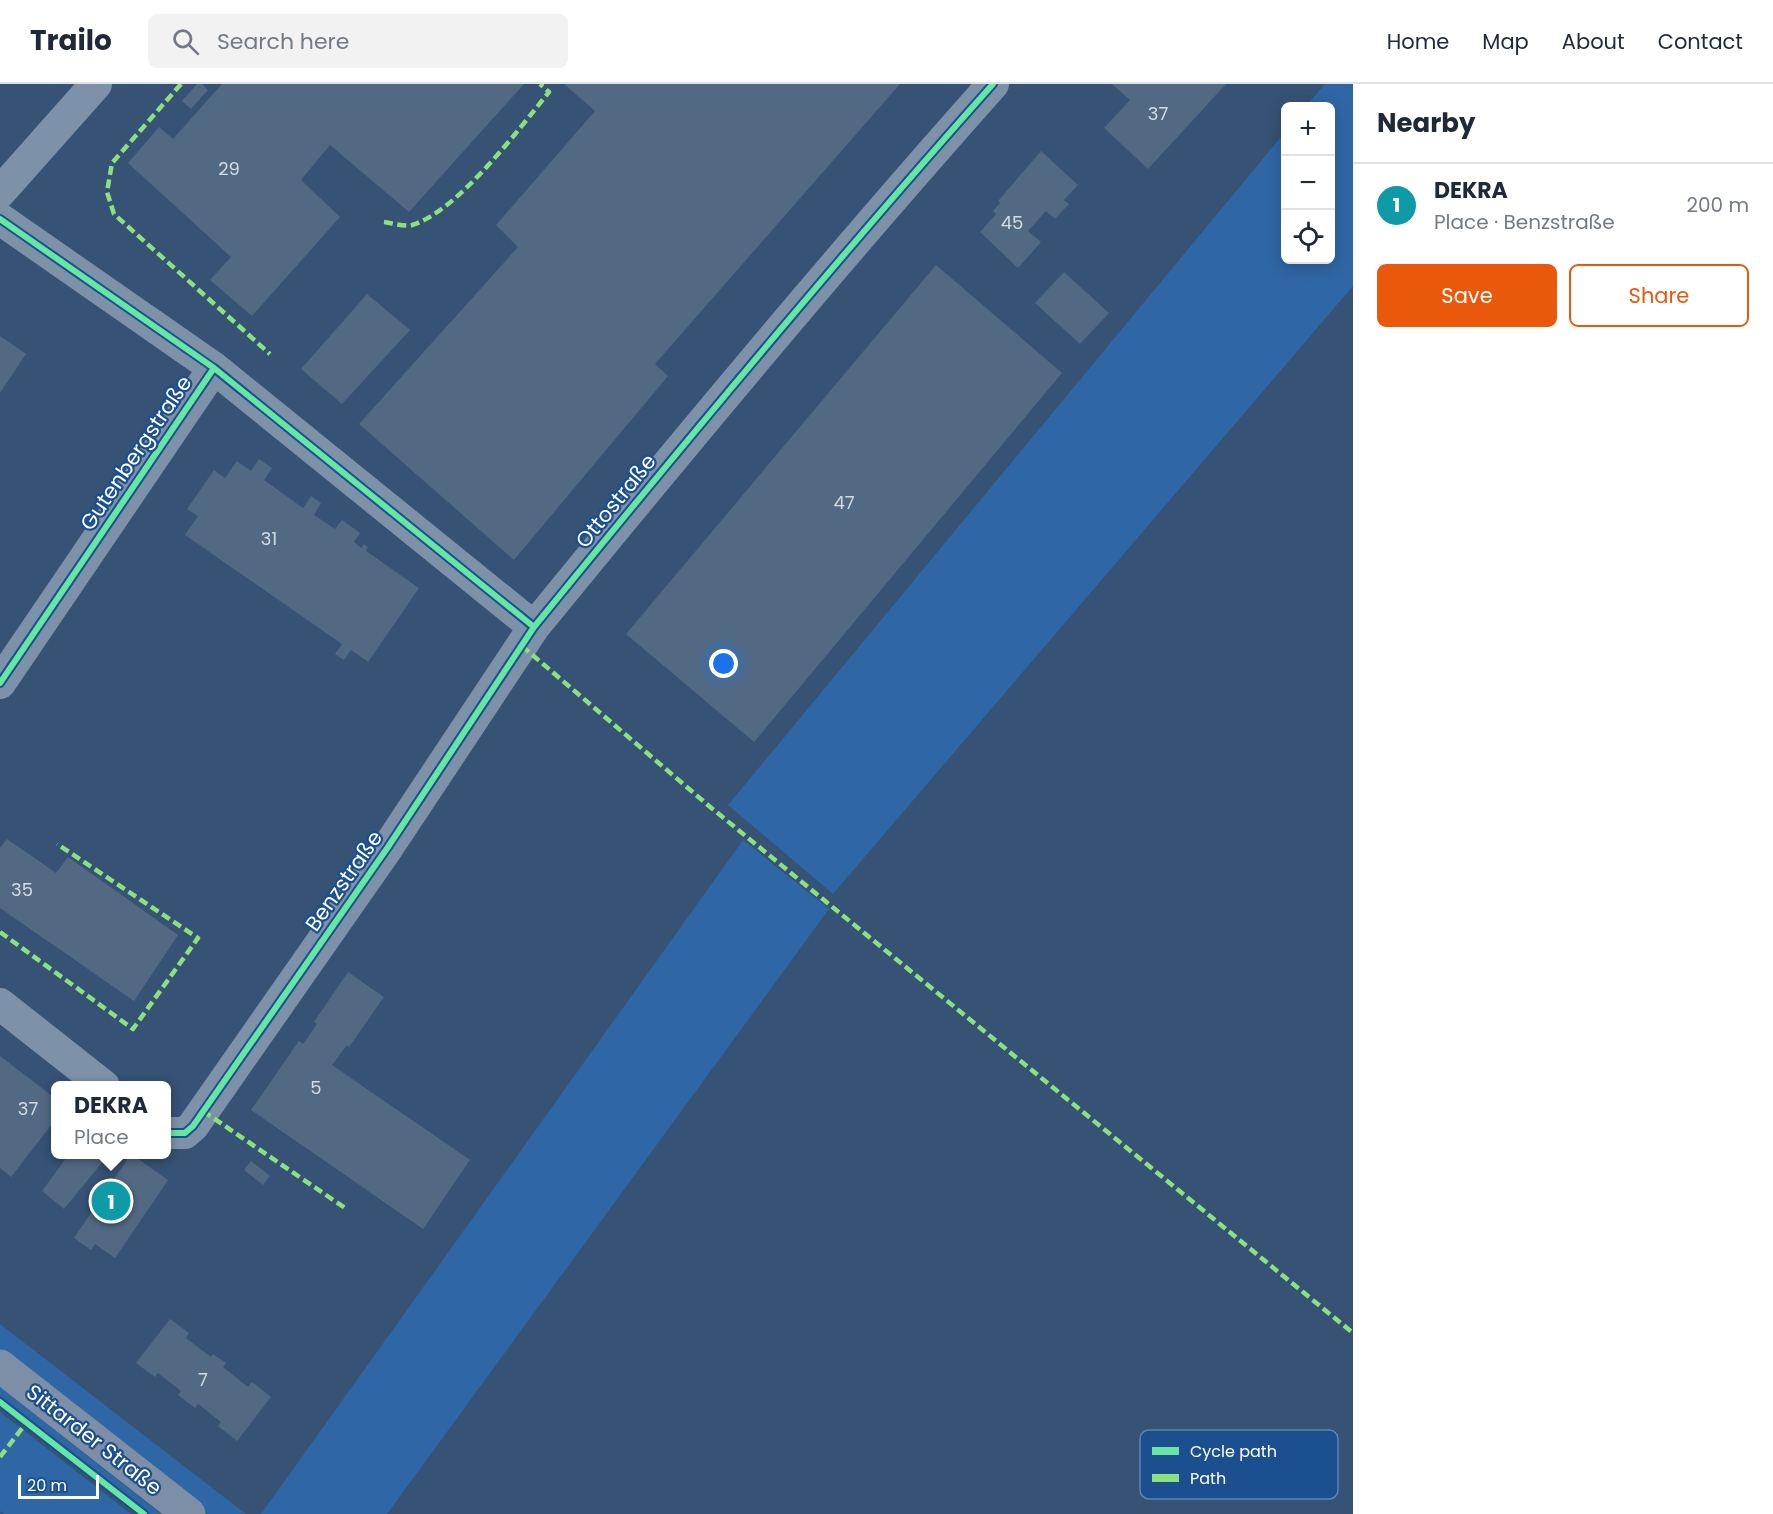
<!DOCTYPE html>
<meta charset="utf-8">
<style>
:root{--surface:#fff;--page:#f2f2f3;--text:#1f2937;--muted:#747a83;--line:#e0e1e3;--accent:#ea580c}
body{margin:0;font-family:Poppins,sans-serif;background:var(--page);color:var(--text)}
.controls{position:absolute;right:18px;top:18px;display:grid;overflow:hidden;border-radius:9px;box-shadow:0 3px 15px #0003}
.controls button{width:54px;height:54px;display:grid;place-items:center;padding:0;border:0;border-bottom:2px solid var(--line);background:var(--surface);color:var(--text);font:30px sans-serif}
.scale{position:absolute;left:18px;bottom:15px;width:81px;box-sizing:border-box;padding-left:6px;border:3px solid #fff;border-top:0;font-size:16px;line-height:21px;white-space:nowrap;color:#fff;-webkit-text-stroke:4px #1b4f8f;paint-order:stroke}
.you{position:absolute;left:724px;top:580px;width:21px;height:21px;margin:-15px;border:4px solid #fff;border-radius:50%;background:#1a73e8;box-shadow:0 0 0 9px #1a73e833}
.badge{display:grid;place-items:center;width:39px;height:39px;border-radius:50%;background:var(--accent);color:#fff;font-size:20px;font-weight:700}
.pin{position:absolute;translate:-50% -50%;border:3px solid #fff;box-shadow:0 2px 6px #0006}
.popup{position:absolute;left:51px;top:997px;width:120px;height:78px;box-sizing:border-box;display:grid;place-content:center;border-radius:9px;background:var(--surface);filter:drop-shadow(0 2px 4px #0005);font-size:20px;white-space:nowrap;color:var(--muted)}
.popup b{font-size:22px;color:var(--text)}
.popup::after{content:'';position:absolute;left:50%;top:100%;margin-left:-12px;border:12px solid transparent;border-top-color:var(--surface)}
.list{margin:0;padding:0;list-style:none}
h2{display:flex;justify-content:space-between;align-items:center;height:78px;margin:0;padding:0 24px;font-size:26px}
h2 small{font-size:20px;font-weight:400;color:var(--muted)}
.list li{display:grid;grid-template-columns:39px 1fr auto;gap:18px;align-items:center;box-sizing:border-box;height:84px;padding:0 24px;border-top:2px solid var(--line)}
.list b{display:block;font-size:22px;white-space:nowrap}
.list p{margin:0;font-size:20px;white-space:nowrap;color:var(--muted)}
.list em{font-size:20px;font-style:normal;color:var(--muted)}
.actions{display:flex;gap:12px;padding:18px 24px}
.actions a{flex:1;padding:14px 0;border:2px solid var(--accent);border-radius:9px;text-align:center;font-size:21px;color:var(--accent)}
.actions .main{background:var(--accent);color:#fff}
.icon{flex:none;width:33px;height:33px;fill:none;stroke:currentColor;stroke-width:2;stroke-linecap:round;stroke-linejoin:round}
.map{position:relative;flex:none;width:1353px;height:1430px;overflow:hidden}
header{display:flex;align-items:center;gap:36px;box-sizing:border-box;height:84px;padding:0 30px;background:var(--surface);border-bottom:2px solid var(--line)}
header strong{font-size:28px}
nav{display:flex;gap:33px;margin-inline-start:auto;font-size:21px}
.search{width:420px;height:54px;background:var(--page);display:flex;align-items:center;gap:15px;box-sizing:border-box;padding:0 21px;border-radius:9px;color:var(--muted);font-size:22px}
main{display:flex}
aside{flex:1;background:var(--surface)}
.map>svg:first-child{display:block}
.green{fill:#2f66a5}
.building{fill:#526984}
.lines{fill:none;stroke-linecap:round;stroke-linejoin:round}
.minor{stroke:#7d92a8;stroke-width:32}
.major{stroke:#7d8ea7;stroke-width:33}
.quiet{stroke:#8de07e;stroke-width:4.5;stroke-dasharray:9 4.5;stroke-linecap:butt}
.cycleway-casing{stroke:#1b4f8f;stroke-width:10}
.cycleway{stroke:#66e7a1;stroke-width:6}
.labels{text-anchor:middle;stroke-width:4.5;stroke-linejoin:round;paint-order:stroke}
.number-label{font-size:18px;fill:#d4dae0}
.street-label{font-size:21px;fill:#fff;stroke:#1b4f8f}
.key{fill:#1b4f8f;stroke:#5f84b1;stroke-width:1.5}
.key-label{font-size:16px;fill:#fff}
</style>
<header>
<strong>Trailo</strong>
<div class="search"><svg class="icon" aria-label="search" viewBox="0 0 24 24"><circle cx="10" cy="10" r="6"/><path d="M15 15l6 6"/></svg>Search here</div>
<nav><a>Home</a><a>Map</a><a>About</a><a>Contact</a></nav>
</header>
<main>
<div class="map">
<svg width="1353" height="1430" viewBox="0 0 1353 1430">
<rect width="100%" height="100%" fill="#365274"/>
<path class="green" d="M1325 0H1353V202L833 810 728 721 1285 48 1286 176H1330V22H1306Z
M743 756 829 825 387 1430H261Z
M0 1240 246 1430H208L0 1267Z
M0 1303 161 1430H150L0 1312Z
M0 1328 131 1430H4L0 1427Z"/>
<path class="building" d="M197 0H202L208 6 191 25 182 17Z
M222 0H524L409 128 330 61 301 96 340 133 252 232 210 196 231 173 128 79 159 43 173 55Z
M564 0H900L655 280 668 292 514 476 359 340 518 163 496 141 595 27Z
M1112 0H1226L1148 85 1104 44 1130 16Z
M1041 67 1078 101 1064 116 1069 120 1055 135 1046 127 1028 147 1041 158 1018 184 980 148 996 130 993 127 1000 119 998 117Z
M936 181 1062 289 754 658 626 550Z
M1064 188 1109 229 1080 260 1035 219Z
M367 210 410 246 342 320 301 285Z
M0 252 26 270 0 309Z
M259 375 272 384 264 396 303 424 311 412 321 419 314 431 335 445 342 436 360 449 354 458 361 464 364 460 368 463 366 467 419 504 368 578 351 566 344 576 335 570 342 560 185 451 198 432 187 425 214 386 225 394 237 377 251 387Z
M7 755 56 789 68 773 178 851 134 917 0 824V764Z
M348 888 384 913 349 963 347 961 332 981 470 1076 423 1145 251 1026 299 957 303 960 317 940 314 938Z
M0 972 56 1015V1035L11 1093 0 1084Z
M69 1070H109L64 1125 42 1107Z
M131 1070 168 1096 115 1174 95 1160 91 1166 74 1154Z
M251 1077 270 1092 263 1101 244 1086Z
M170 1235 189 1249 186 1254 211 1273 213 1270 226 1279 223 1283 248 1303 252 1298 271 1313 237 1357 218 1342 221 1338 198 1320 195 1324 178 1311 181 1307 158 1289 155 1293 136 1279Z"/>
<g class="lines">
<path class="minor" d="M0 108 96 0
M0 135 214 284 534 543C684 359 835 177 993 0
M0 599 214 284
M0 920 104 1002
M166 1049H185L193 1042 388 763 534 543"/>
<path class="major" d="M0 1282 189 1430"/>
<path class="quiet" d="M181 0 112 79 107 108 114 130 270 270
M384 138C392 139 404 143 412 141 457 128 519 45 549 8L540 0
M522 562 709 722 1353 1249
M0 848 133 945 198 854 57 760
M203 1027 345 1124
M0 1373 27 1338"/>
<defs>
<path id="cycleway" d="M0 135 214 284 534 543C684 359 835 177 993 0
M0 599 214 284
M166 1049H185L193 1042 388 763 534 543
M0 1318 144 1430"/>
</defs>
<use href="#cycleway" class="cycleway-casing"/>
<use href="#cycleway" class="cycleway"/>
</g>
<g class="labels">
<g class="number-label">
<text x="1158" y="36">37</text>
<text x="229" y="91">29</text>
<text x="1012" y="145">45</text>
<text x="844" y="425">47</text>
<text x="269" y="461">31</text>
<text x="22" y="812">35</text>
<text x="316" y="1010">5</text>
<text x="28" y="1031">37</text>
<text x="203" y="1302">7</text>
</g>
<g class="street-label">
<text transform="translate(136 369) rotate(-56)" y="7">Gutenbergstraße</text>
<text transform="translate(616 417) rotate(-51)" y="7">Ottostraße</text>
<text transform="translate(344 797) rotate(-55)" y="7">Benzstraße</text>
<text transform="translate(94 1356) rotate(38)" y="7">Sittarder Straße</text>
</g>
</g>
<rect x="1140" y="1346" width="198" height="69" rx="9" class="key"/>
<rect x="1152" y="1363" width="27" height="8" fill="#66e7a1"/>
<rect x="1152" y="1390" width="27" height="8" fill="#8de07e"/>
<g class="key-label">
<text x="1190" y="1373">Cycle path</text>
<text x="1190" y="1400">Path</text>
</g>
</svg>
<div class="controls">
<button>+</button>
<button>−</button>
<button><svg class="icon" aria-label="locate" viewBox="0 0 24 24"><circle cx="12" cy="12" r="6"/><path d="M12 2v4M12 18v4M2 12h4M18 12h4"/></svg></button>
</div>
<div class="scale">20 m</div>
<div class="you"></div>
<div class="pin badge" style="left:111px;top:1117px;background:#0f9aa8">1</div>
<div class="popup"><b>DEKRA</b>Place</div>
</div>
<aside>
<h2>Nearby<small></small></h2>
<ul class="list">
<li><span class="badge" style="background:#0f9aa8">1</span><div><b>DEKRA</b><p>Place · Benzstraße</p></div><em>200 m</em></li>
</ul>
<div class="actions"><a class="main">Save</a><a>Share</a></div>
</aside>
</main>
